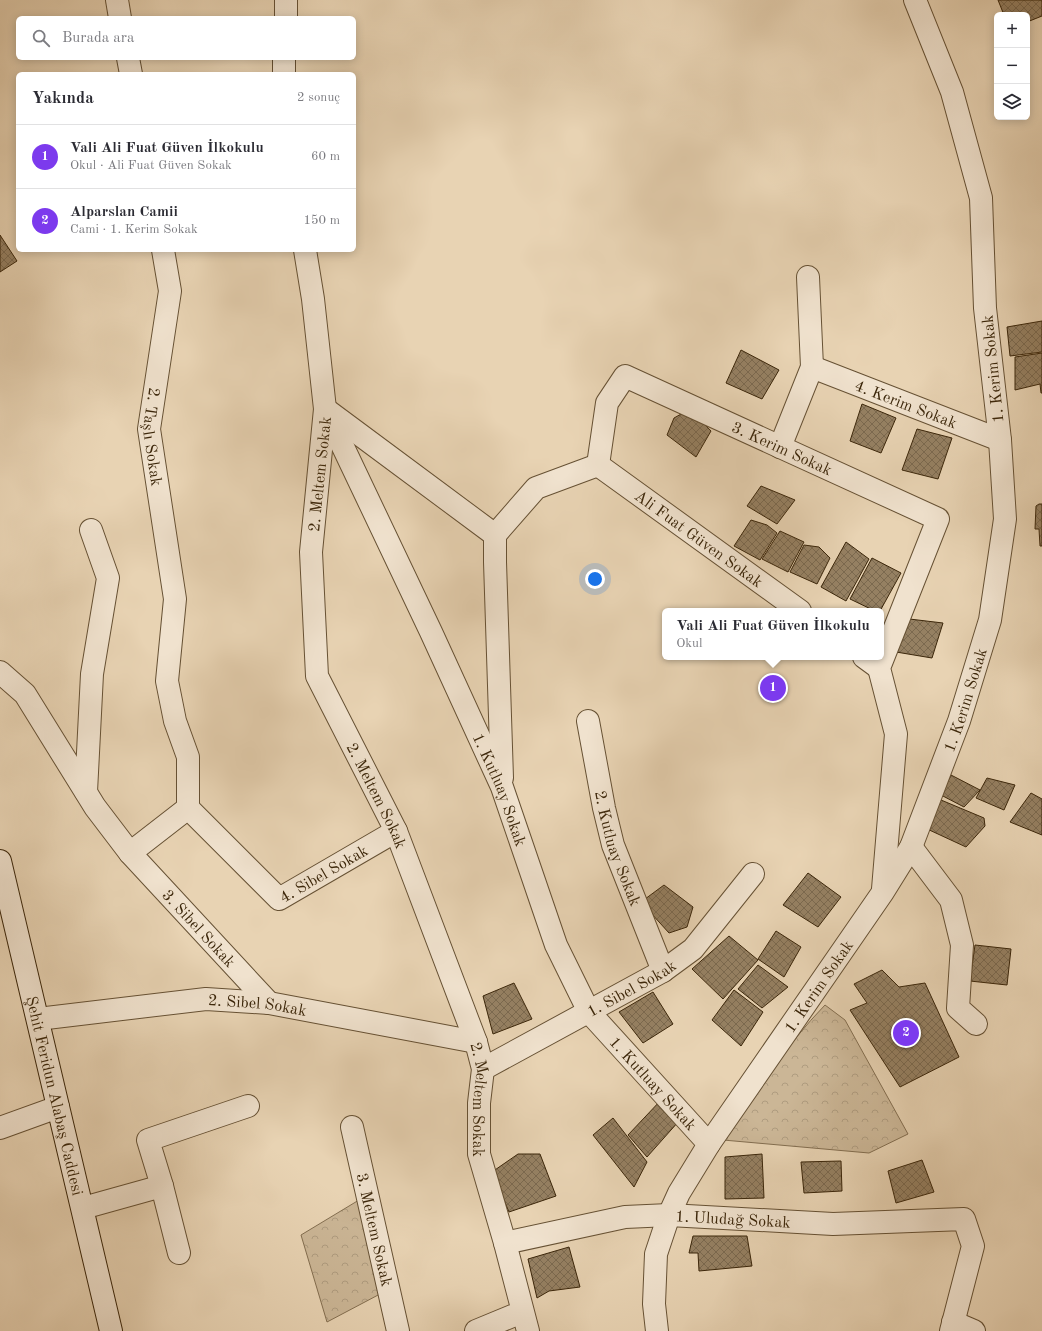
<!DOCTYPE html>
<html lang="tr">
<meta charset="utf-8">
<style>
:root{--surface:#fff;--page:#f7f7f7;--text:#2b2b33;--muted:#7c7c81;--line:#e1e1e2;--accent:#7c3aed}
body{margin:0;font-family:"Old Standard TT",serif;background:var(--page);color:var(--text)}
.controls{position:absolute;right:12px;top:12px;display:grid;overflow:hidden;border-radius:6px;box-shadow:0 2px 10px #0003}
.controls button{width:36px;height:36px;display:grid;place-items:center;padding:0;border:0;border-bottom:1px solid var(--line);background:var(--surface);color:var(--text);font:20px sans-serif}
.you{position:absolute;left:595px;top:579px;width:14px;height:14px;margin:-10px;border:3px solid #fff;border-radius:50%;background:#1a73e8;box-shadow:0 0 0 6px #1a73e833}
.badge{display:grid;place-items:center;width:26px;height:26px;border-radius:50%;background:var(--accent);color:#fff;font-size:13px;font-weight:700}
.pin{position:absolute;translate:-50% -50%;border:2px solid #fff;box-shadow:0 1px 4px #0006}
.popup{position:absolute;left:662px;top:608px;width:222px;height:52px;box-sizing:border-box;display:grid;place-content:center;border-radius:6px;background:var(--surface);filter:drop-shadow(0 1px 3px #0005);font-size:13px;white-space:nowrap;color:var(--muted)}
.popup b{font-size:15px;color:var(--text)}
.popup::after{content:'';position:absolute;left:50%;top:100%;margin-left:-8px;border:8px solid transparent;border-top-color:var(--surface)}
.list{margin:0;padding:0;list-style:none}
h2{display:flex;justify-content:space-between;align-items:center;height:52px;margin:0;padding:0 16px;font-size:17px}
h2 small{font-size:13px;font-weight:400;color:var(--muted)}
.list li{display:grid;grid-template-columns:26px 1fr auto;gap:12px;align-items:center;box-sizing:border-box;height:64px;padding:0 16px;border-top:1px solid var(--line)}
.list b{display:block;font-size:15px;white-space:nowrap}
.list p{margin:0;font-size:13px;white-space:nowrap;color:var(--muted)}
.list em{font-size:13px;font-style:normal;color:var(--muted)}
.icon{flex:none;width:22px;height:22px;fill:none;stroke:currentColor;stroke-width:2;stroke-linecap:round;stroke-linejoin:round}
.map{position:relative;flex:none;width:1042px;height:1331px;overflow:hidden}
.search{position:absolute;background:var(--surface);box-shadow:0 2px 10px #0003;left:16px;top:16px;width:340px;height:44px;display:flex;align-items:center;gap:10px;box-sizing:border-box;padding:0 14px;border-radius:6px;color:var(--muted);font-size:15px}
.panel{position:absolute;background:var(--surface);box-shadow:0 2px 10px #0003;left:16px;top:72px;width:340px;height:180px;border-radius:6px}
.map>svg:first-child{display:block}
.park{fill:url(#park-crowns);stroke:#836e50}
.building{fill:url(#building-cross-hatch);stroke:#3b260a}
.lines{fill:none;stroke-linecap:round;stroke-linejoin:round}
.street-casing{stroke:#665134;stroke-width:24}
.secondary-casing{stroke:#3b260a;stroke-width:24}
.street{stroke:#f0e2ce;stroke-width:22}
.secondary{stroke:#f0e2ce;stroke-width:22}
.labels{text-anchor:middle;stroke-width:4;stroke-linejoin:round;paint-order:stroke}
.street-label{font-size:16px;fill:#3b260a;stroke:#f0e2ce}
</style>
<div class="map">
<svg width="1042" height="1331" viewBox="0 0 1042 1331">
<defs>
<pattern id="park-crowns" width="20" height="18" patternUnits="userSpaceOnUse"><rect width="20" height="18" fill="#cbb696"/><path d="M2 6a3 3 0 1 1 6 0M12 15a3 3 0 1 1 6 0" fill="none" stroke="#af9c80"/></pattern>
<pattern id="building-cross-hatch" width="8" height="8" patternUnits="userSpaceOnUse"><rect width="8" height="8" fill="#958062"/><path d="M0 0l8 8M0 8l8-8" fill="none" stroke="#7b694f"/></pattern>
</defs>
<rect width="100%" height="100%" fill="#e8d3b3"/>
<filter id="stains"><feTurbulence type="fractalNoise" baseFrequency=".005" numOctaves="4"/><feColorMatrix values="0 0 0 0 .2 0 0 0 0 .09 0 0 0 0 .02 0 0 0 .5 -.17"/></filter>
<radialGradient id="worn" r=".72"><stop offset=".6" stop-color="#630" stop-opacity="0"/><stop offset="1" stop-color="#630" stop-opacity=".3"/></radialGradient>
<path class="park" d="M825 1005 845 1020 908 1134 869 1153 723 1140C755 1094 786 1045 825 1005Z
M359 1200 380 1294 327 1322 301 1235Z"/>
<path class="building" d="M998 0H1042V16L1027 22V15H1004Z
M0 235 17 261 0 272Z
M1042 321V352L1010 356 1007 327Z
M741 350 779 370 762 399 726 383Z
M1042 353V393H1041L1040 384 1015 390V357Z
M862 404 896 418 881 453 850 441Z
M690 409 711 431 696 457 667 435 674 418Z
M917 429 952 438 938 479 902 470Z
M761 486 795 500 777 524 747 506Z
M1039 504H1042V546H1040L1039 529H1035L1036 506Z
M751 520 767 525 777 533 760 560 734 546Z
M780 531 804 542 788 572 762 559Z
M846 542 869 559 846 601 821 587Z
M804 545 819 547 830 558 817 584 790 572Z
M872 558 901 573 880 611H875L850 599Z
M901 618 943 623 932 658 890 651Z
M951 775 980 790 964 807 941 795Z
M987 778 1015 785 1004 810 976 798Z
M1031 793 1042 799V835L1010 822Z
M941 800 984 818 985 826 966 847 925 828Z
M808 873 841 897 818 927 783 905Z
M664 885 693 907 687 927 669 933 641 902Z
M776 931 801 947 784 977 758 959Z
M729 936 758 960 723 999 692 969Z
M975 945 1011 949 1007 985 970 981Z
M758 965 788 987 762 1008 738 989Z
M882 970 899 987 925 983 959 1057 900 1087 850 1010 867 1003 854 984Z
M514 983 532 1019 493 1034 483 996Z
M734 990 763 1012 741 1046 712 1020Z
M653 992 673 1024 643 1043 619 1012Z
M662 1099 679 1121 647 1157 628 1135Z
M613 1118 647 1162 634 1187 593 1135Z
M518 1154H540L556 1196 509 1212 492 1172Z
M762 1154 764 1198 725 1199V1157Z
M922 1160 934 1192 896 1203 888 1171Z
M841 1161 842 1191 804 1193 801 1162Z
M693 1236H747L752 1266 699 1271 698 1253H689Z
M569 1247 580 1287 549 1291 537 1298 528 1259Z"/>
<g class="lines">
<defs>
<g id="street">
<path d="M117 0 120 18"/>
<path d="M286 18V0"/>
<path d="M128 58 131 74"/>
<path d="M284 74V58"/>
<path id="s1" d="M163 250 170 291 149 429 175 599 167 681 175 721 188 757V808"/>
<path id="s2" d="M305 250 313 299 325 409 311 552 317 676 396 831 476 1042 483 1069 479 1103V1154L505 1243 528 1331"/>
<path id="s3" d="M812 367 1000 440"/>
<path id="s4" d="M325 409 431 632 502 787 556 945 589 1012 709 1144"/>
<path d="M328 411 495 535"/>
<path d="M780 447 812 367 808 277"/>
<path id="s5" d="M598 465 607 403 625 376 938 519 879 668 896 734 883 889"/>
<path id="s6" d="M598 465 800 611"/>
<path d="M864 657 879 668"/>
<path id="s7" d="M0 672 25 694 95 807 130 853 269 1003"/>
<path id="s8" d="M588 721 604 808 613 845 663 971"/>
<path d="M502 778 495 562V535L536 488 598 465"/>
<path d="M86 792 92 674 108 578 91 530"/>
<path id="s9" d="M188 808 279 899 396 831"/>
<path d="M911 847 951 900 962 945 958 1008 976 1024"/>
<path d="M130 853 188 808"/>
<path id="s10" d="M38 1019 206 999 269 1003 476 1042"/>
<path id="s11" d="M483 1069 663 971 693 949 753 874"/>
<path id="s12" d="M352 1127 398 1331"/>
<path d="M0 1128 58 1107"/>
<path d="M83 1208 162 1186"/>
<path id="s13" d="M505 1243 625 1217 669 1215 833 1224 964 1219 973 1246 951 1331"/>
<path d="M179 1253 162 1186 148 1140 248 1106"/>
<path d="M953 1322 974 1331"/>
<path d="M476 1331 522 1312"/>
<path id="s14" d="M657 1331 654 1304 656 1254 669 1215 679 1193 709 1144 883 892 911 847 959 721 990 620 1005 519 1000 440 985 308 981 198 952 92 915 0"/>
</g>
<g id="secondary">
<path id="s15" d="M0 861 111 1331"/>
</g>
</defs>
<use href="#street" class="street-casing"/>
<use href="#secondary" class="secondary-casing"/>
<use href="#street" class="street"/>
<use href="#secondary" class="secondary"/>
</g>
<g class="labels">
<g class="street-label">
<text transform="translate(992 369) rotate(-96)" y="6">1. Kerim Sokak</text>
<text dy="6" stroke="none"><textPath href="#s3" startOffset="101">4. Kerim Sokak</textPath></text>
<text dy="6" stroke="none"><textPath href="#s1" startOffset="189">2. Taşlı Sokak</textPath></text>
<text dy="6" stroke="none"><textPath href="#s5" startOffset="268">3. Kerim Sokak</textPath></text>
<text transform="translate(319 474) rotate(-84)" y="6">2. Meltem Sokak</text>
<text dy="6" stroke="none"><textPath href="#s6" startOffset="125">Ali Fuat Güven Sokak</textPath></text>
<text dy="6" stroke="none"><textPath href="#s14" startOffset="716">1. Kerim Sokak</textPath></text>
<text dy="6" stroke="none"><textPath href="#s4" startOffset="419">1. Kutluay Sokak</textPath></text>
<text dy="6" stroke="none"><textPath href="#s2" startOffset="562">2. Meltem Sokak</textPath></text>
<text dy="6" stroke="none"><textPath href="#s8" startOffset="131">2. Kutluay Sokak</textPath></text>
<text dy="6" stroke="none"><textPath href="#s9" startOffset="180">4. Sibel Sokak</textPath></text>
<text dy="6" stroke="none"><textPath href="#s7" startOffset="326">3. Sibel Sokak</textPath></text>
<text dy="6" stroke="none"><textPath href="#s14" startOffset="392">1. Kerim Sokak</textPath></text>
<text dy="6" stroke="none"><textPath href="#s11" startOffset="169">1. Sibel Sokak</textPath></text>
<text dy="6" stroke="none"><textPath href="#s10" startOffset="221">2. Sibel Sokak</textPath></text>
<text dy="6" stroke="none"><textPath href="#s4" startOffset="755">1. Kutluay Sokak</textPath></text>
<text dy="6" stroke="none"><textPath href="#s15" startOffset="241">Şehit Feridun Alabaş Caddesi</textPath></text>
<text dy="6" stroke="none"><textPath href="#s2" startOffset="886">2. Meltem Sokak</textPath></text>
<text dy="6" stroke="none"><textPath href="#s13" startOffset="231">1. Uludağ Sokak</textPath></text>
<text dy="6" stroke="none"><textPath href="#s12" startOffset="105">3. Meltem Sokak</textPath></text>
</g>
</g>
<rect width="100%" height="100%" filter="url(#stains)"/>
<rect width="100%" height="100%" fill="url(#worn)"/>
</svg>
<div class="controls">
<button>+</button>
<button>−</button>
<button><svg class="icon" aria-label="layers" viewBox="0 0 24 24"><path d="M12 4l9 5-9 5-9-5zM3 14l9 5 9-5"/></svg></button>
</div>
<div class="you"></div>
<div class="pin badge" style="left:773px;top:688px">1</div>
<div class="popup"><b>Vali Ali Fuat Güven İlkokulu</b>Okul</div>
<div class="pin badge" style="left:906px;top:1033px">2</div>
<div class="search"><svg class="icon" aria-label="search" viewBox="0 0 24 24"><circle cx="10" cy="10" r="6"/><path d="M15 15l6 6"/></svg>Burada ara</div>
<section class="panel">
<h2>Yakında<small>2 sonuç</small></h2>
<ul class="list">
<li><span class="badge">1</span><div><b>Vali Ali Fuat Güven İlkokulu</b><p>Okul · Ali Fuat Güven Sokak</p></div><em>60 m</em></li>
<li><span class="badge">2</span><div><b>Alparslan Camii</b><p>Cami · 1. Kerim Sokak</p></div><em>150 m</em></li>
</ul>
</section>
</div>
